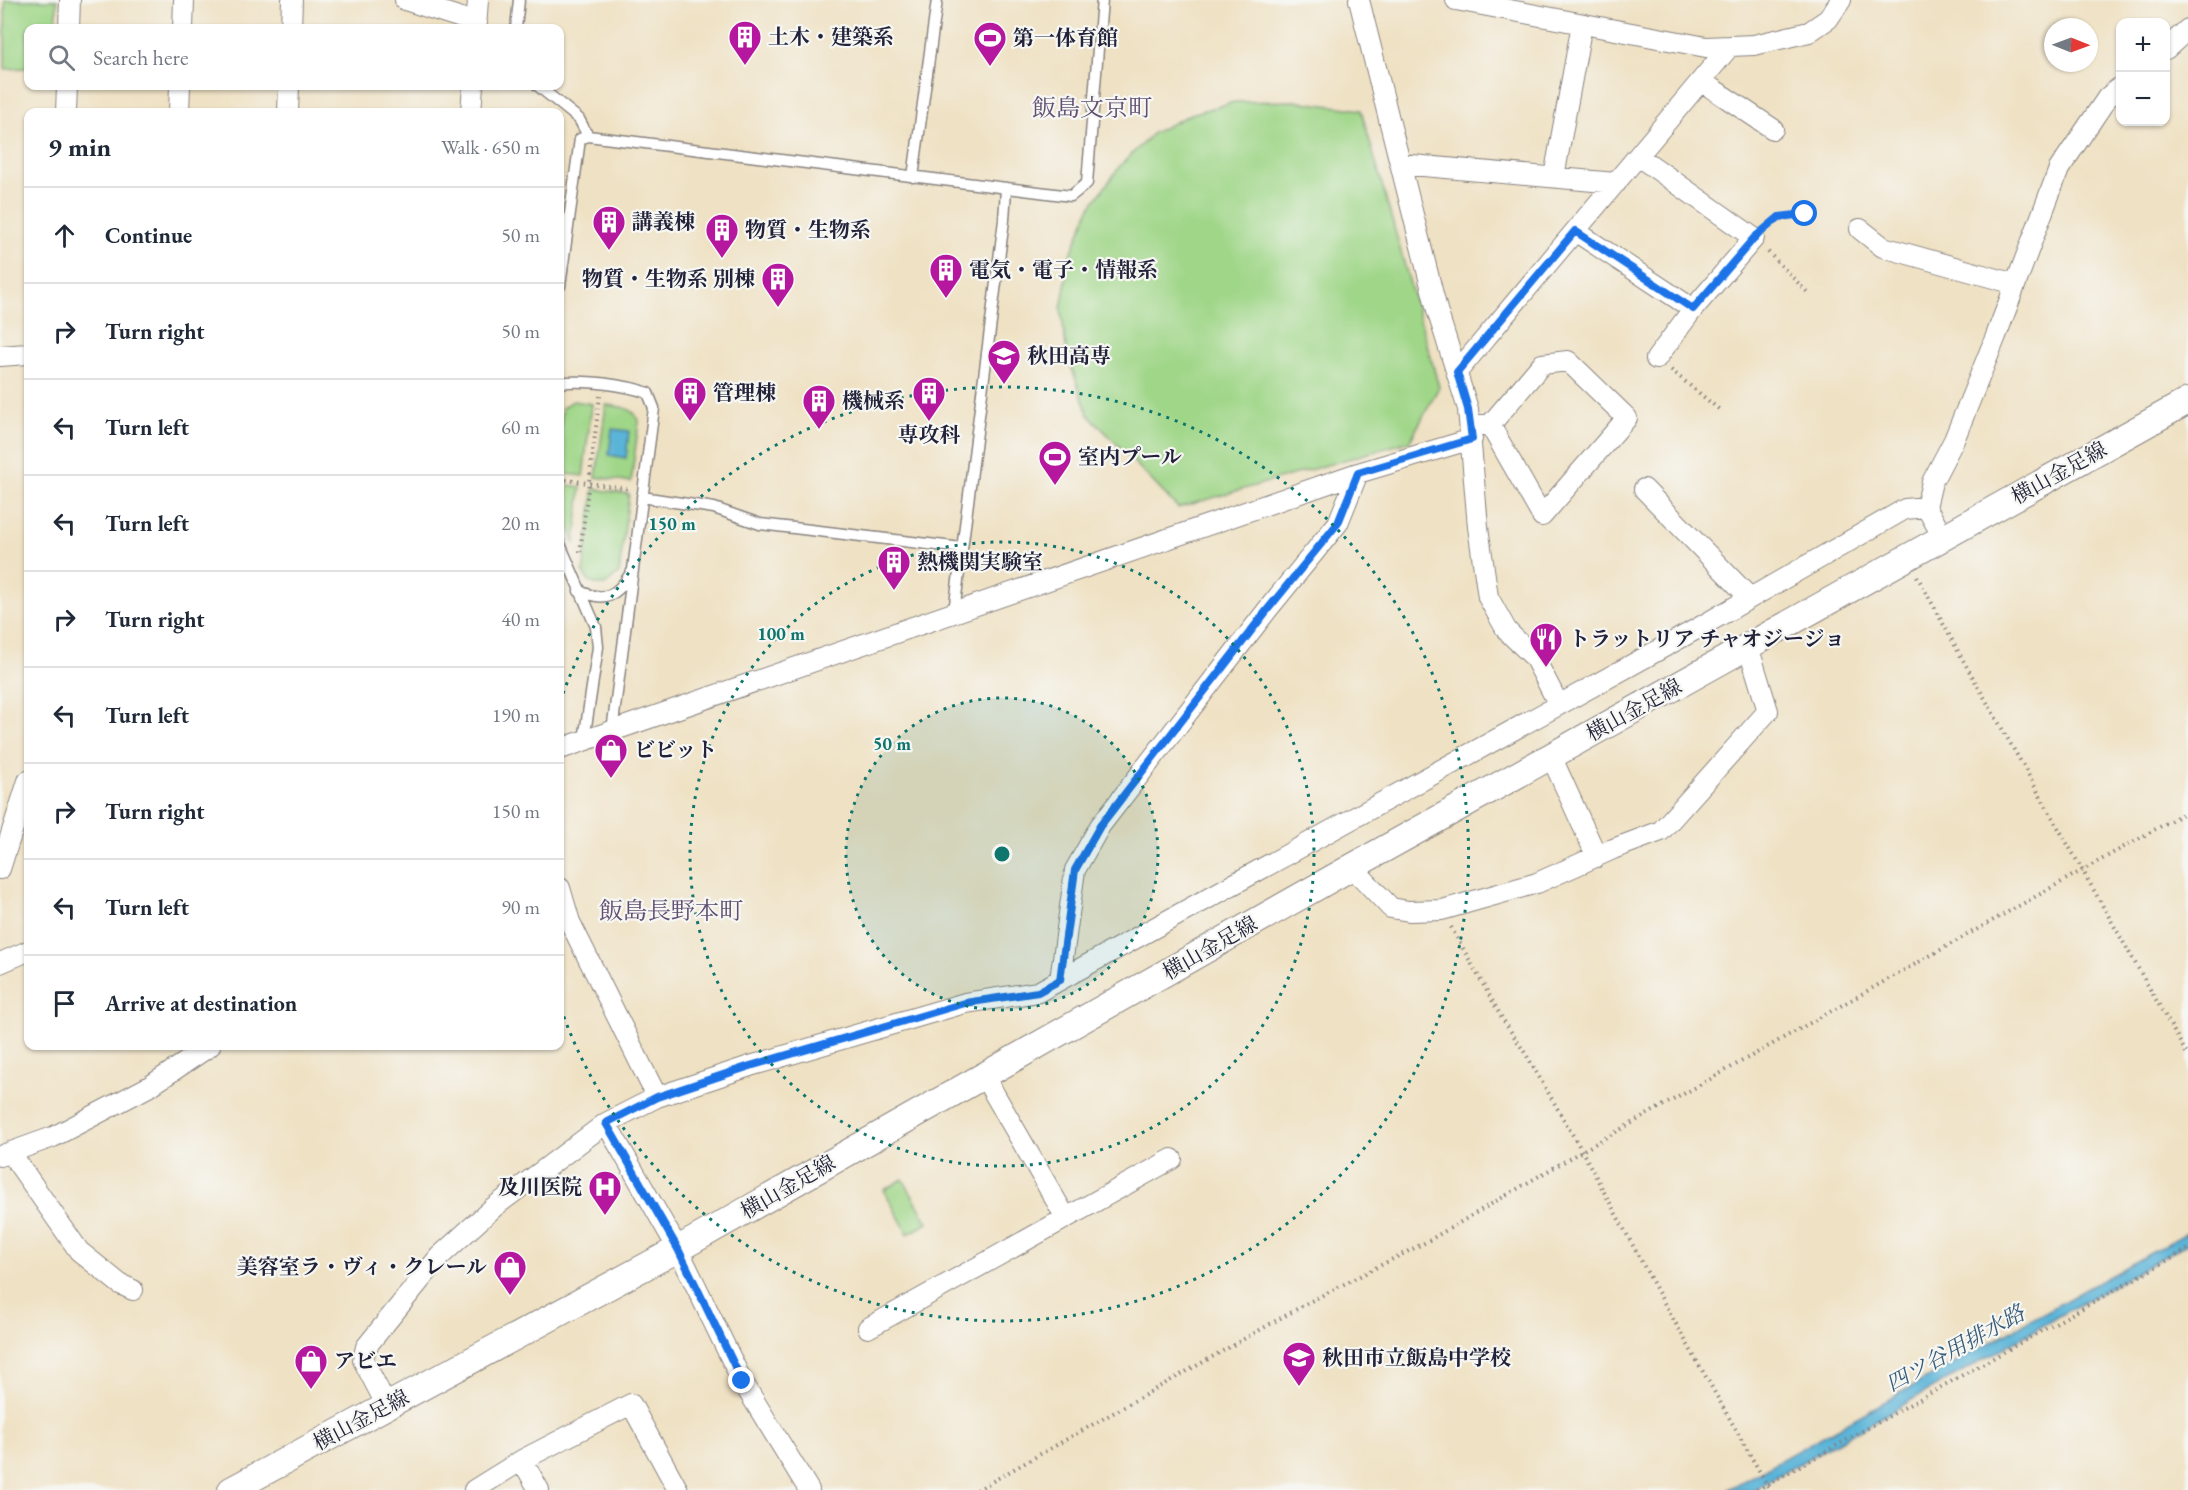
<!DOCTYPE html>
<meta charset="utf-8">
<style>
:root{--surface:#fff;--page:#f6f6f7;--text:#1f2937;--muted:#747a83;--line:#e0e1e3}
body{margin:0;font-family:"EB Garamond","Noto Serif JP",serif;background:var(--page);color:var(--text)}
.controls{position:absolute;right:18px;top:18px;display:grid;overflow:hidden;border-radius:12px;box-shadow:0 2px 4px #0004}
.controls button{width:54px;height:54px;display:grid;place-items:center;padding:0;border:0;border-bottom:2px solid var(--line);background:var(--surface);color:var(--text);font:30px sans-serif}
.compass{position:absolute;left:2044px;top:18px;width:54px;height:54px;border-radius:50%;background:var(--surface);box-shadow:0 2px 4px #0004;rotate:91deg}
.stop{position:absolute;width:18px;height:18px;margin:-14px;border:4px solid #1a73e8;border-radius:50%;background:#fff}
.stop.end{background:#1a73e8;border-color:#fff;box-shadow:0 2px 6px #0008}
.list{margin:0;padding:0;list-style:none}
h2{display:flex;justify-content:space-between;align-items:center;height:78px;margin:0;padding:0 24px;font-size:26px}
h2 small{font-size:20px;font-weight:400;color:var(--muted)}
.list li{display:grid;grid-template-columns:39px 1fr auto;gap:18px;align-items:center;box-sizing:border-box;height:96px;padding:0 24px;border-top:2px solid var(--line)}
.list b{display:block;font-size:22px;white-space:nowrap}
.list em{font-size:20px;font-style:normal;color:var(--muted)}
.icon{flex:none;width:33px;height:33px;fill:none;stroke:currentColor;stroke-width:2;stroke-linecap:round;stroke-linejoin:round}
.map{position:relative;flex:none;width:2188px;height:1490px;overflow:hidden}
.search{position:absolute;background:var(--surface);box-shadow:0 2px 4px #0004;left:24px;top:24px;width:540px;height:66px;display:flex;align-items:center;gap:15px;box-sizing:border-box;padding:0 21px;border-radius:12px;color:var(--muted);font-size:22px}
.panel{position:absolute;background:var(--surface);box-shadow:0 2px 4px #0004;left:24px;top:108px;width:540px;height:942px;border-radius:12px}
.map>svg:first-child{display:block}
.green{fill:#9fd687;stroke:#607c61;stroke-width:1.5}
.water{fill:#5ab4d8;stroke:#3e6b8a;stroke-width:1.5}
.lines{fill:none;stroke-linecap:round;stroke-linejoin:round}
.service-casing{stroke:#88827f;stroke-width:13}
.minor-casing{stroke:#88827f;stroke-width:22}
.tertiary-casing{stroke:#88827f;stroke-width:28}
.path{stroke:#88827f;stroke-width:4;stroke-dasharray:1.5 4.5;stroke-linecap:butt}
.service{stroke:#fff;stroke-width:10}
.minor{stroke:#fff;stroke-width:20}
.tertiary{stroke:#fff;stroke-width:26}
.route{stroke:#1a73e8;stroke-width:8}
.ring{fill:none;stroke:#0f766e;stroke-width:3;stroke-dasharray:3 6}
.labels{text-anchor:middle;stroke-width:4.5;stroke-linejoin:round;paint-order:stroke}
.poi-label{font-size:21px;font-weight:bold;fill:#22223b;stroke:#f6f6f2;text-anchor:start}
.street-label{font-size:21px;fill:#22223b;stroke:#f6f6f2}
.water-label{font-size:22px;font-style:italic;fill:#385c7a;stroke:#f6f6f2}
.quarter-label{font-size:24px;fill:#604f73;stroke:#f6f6f2}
.centre{fill:#0f766e;stroke:#f6f6f2;stroke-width:3}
.ring-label{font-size:18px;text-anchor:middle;font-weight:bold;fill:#0f766e;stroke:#f6f6f2;stroke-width:4.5;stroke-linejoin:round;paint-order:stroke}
</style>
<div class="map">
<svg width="2188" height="1490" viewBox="0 0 2188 1490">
<rect width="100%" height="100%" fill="#f6f6f2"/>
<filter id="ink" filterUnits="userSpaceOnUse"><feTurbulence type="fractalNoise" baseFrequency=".0167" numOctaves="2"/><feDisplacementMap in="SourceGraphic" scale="12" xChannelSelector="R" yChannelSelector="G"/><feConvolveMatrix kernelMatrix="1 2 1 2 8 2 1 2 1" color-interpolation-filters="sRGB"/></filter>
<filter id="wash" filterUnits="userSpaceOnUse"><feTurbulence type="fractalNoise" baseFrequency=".008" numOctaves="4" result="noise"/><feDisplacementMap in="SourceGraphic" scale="24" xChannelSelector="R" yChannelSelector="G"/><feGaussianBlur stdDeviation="1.35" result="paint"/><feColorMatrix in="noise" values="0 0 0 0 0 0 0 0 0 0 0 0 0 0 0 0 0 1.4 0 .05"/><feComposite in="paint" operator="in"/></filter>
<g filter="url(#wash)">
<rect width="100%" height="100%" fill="#efe1c3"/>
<path class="green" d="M5 0H57L56 28H28V68L5 69Z
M1295 101 1361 110 1439 387 1410 441 1178 508 1088 414 1067 355 1061 309 1070 256 1089 209 1120 166 1153 133 1191 114 1234 102Z
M573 401 592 404 583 476 560 473V430L562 408Z
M606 405C620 407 633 406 639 421L631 482 596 477Z
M560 484 581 487 575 544 560 500Z
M594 489 629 494 619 573 605 585C594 585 589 583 583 573Z
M903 1179 928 1223 908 1234 884 1190Z"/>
<path class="water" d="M612 429 629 431 626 458 609 455Z
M2188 1232V1243L1753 1490H1727Z"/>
</g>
<g filter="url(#ink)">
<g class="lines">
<defs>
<path id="service" d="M516 28 519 0
M538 86 579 119 588 136
M913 177 937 0
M560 286 580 139 588 136 1071 196 1087 183 1102 0
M560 383C581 379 627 385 648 393L654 408 612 731
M642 497 714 508 760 524 962 548
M560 544 596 627 598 647 584 740
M579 591C605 602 616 597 631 573
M954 612 1004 220 1006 189"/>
<path id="minor" d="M405 0 477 23
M1359 0 1437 310 1468 409 1478 527 1488 597 1507 631 1534 657 1559 705
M1456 0 1706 47 1754 45 1809 32 1828 19 1841 0
M69 28 70 0
M183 28 184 0
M291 28 292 0
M476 28 478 0
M2166 49 2188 29
M1701 81 1773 129
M66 112 67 86
M179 112 180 86
M288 112 289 86
M471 112 473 86
M1401 164 1616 183
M1554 177 1582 24
M1860 229 1883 247 2015 284
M1575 231 1693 309 1754 238 1638 156
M0 356 28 354
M1656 359 1693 309
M1457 372 1730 46
M1470 425H1490L1542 516 1627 418 1568 361 1542 364 1490 425
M1644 489 1750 598
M1943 537 1926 507 1932 482 1954 440 1996 336 2059 169 2107 98 2120 87
M560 749 1358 473 1472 439
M1551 756 1597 857
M1352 867 1391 908 1409 911 1442 910 1537 883 1613 849 1661 831 1768 711 1748 646
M0 869 28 781
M560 888 570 922 657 1097
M0 963 28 951
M1060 980 1075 870 1100 826 1268 609 1338 523 1358 473
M984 1076 1066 1218
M606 1123 678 1249 742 1381 809 1490
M10 1152 79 1251 120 1284 133 1290
M0 1156 53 1137 150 1086 210 1046
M868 1328 1172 1159
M387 1406 363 1360 366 1347 439 1257 494 1207 606 1123 657 1097 750 1066 965 1003 1038 992 1693 631 1905 509 1926 507
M522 1460 539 1490
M474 1490 522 1460 631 1404 678 1490"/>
<path id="tertiary" d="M231 1490 678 1249 1352 867 2188 401"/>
</defs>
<use href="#service" class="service-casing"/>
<use href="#minor" class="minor-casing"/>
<use href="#tertiary" class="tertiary-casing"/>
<path class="path" d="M1767 227 1779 217 1805 214
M1768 252 1808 293
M1671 370 1721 411
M560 479 630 489
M580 552 600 396
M1917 576 1963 660 2188 1056
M1451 927 1502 1018 1527 1056 1582 1151 1659 1294 1770 1490
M977 1490 1311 1301 1428 1241 1582 1151 2188 811
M1757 1490 2188 1249"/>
<use href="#service" class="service"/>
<use href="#minor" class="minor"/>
<use href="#tertiary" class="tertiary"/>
</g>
</g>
<g class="lines" filter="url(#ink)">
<path class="route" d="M742 1381 678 1249 606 1123 657 1097 750 1066 965 1003 1038 992 1060 980 1075 870 1100 826 1268 609 1338 523 1358 473 1472 439 1468 409 1457 372 1575 231 1693 309 1754 238 1779 217 1805 214"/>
</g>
<circle cx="1002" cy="854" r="156" fill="#0f766e" fill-opacity=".12"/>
<g class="ring">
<circle cx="1002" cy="854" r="156"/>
<circle cx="1002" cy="854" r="312"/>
<path d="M560 702A467 467 0 1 1 560 1006"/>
</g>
<defs>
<symbol id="building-pin" viewBox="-11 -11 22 30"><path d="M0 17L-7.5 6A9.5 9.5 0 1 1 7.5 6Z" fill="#b5179e" stroke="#f6f6f2"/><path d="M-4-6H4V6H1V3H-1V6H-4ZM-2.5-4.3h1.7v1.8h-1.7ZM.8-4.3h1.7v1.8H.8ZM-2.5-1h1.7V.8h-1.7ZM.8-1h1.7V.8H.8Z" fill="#fff"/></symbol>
<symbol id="stadium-pin" viewBox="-11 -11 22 30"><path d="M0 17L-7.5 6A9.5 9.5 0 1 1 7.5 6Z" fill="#b5179e" stroke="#f6f6f2"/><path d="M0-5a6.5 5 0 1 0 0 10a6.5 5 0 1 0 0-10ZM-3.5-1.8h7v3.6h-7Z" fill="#fff"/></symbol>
<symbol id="university-pin" viewBox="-11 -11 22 30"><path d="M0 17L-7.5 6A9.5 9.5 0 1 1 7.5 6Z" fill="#b5179e" stroke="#f6f6f2"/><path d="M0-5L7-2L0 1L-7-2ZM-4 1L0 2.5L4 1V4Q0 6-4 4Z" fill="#fff"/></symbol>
<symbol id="restaurant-pin" viewBox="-11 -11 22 30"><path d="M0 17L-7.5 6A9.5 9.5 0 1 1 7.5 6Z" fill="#b5179e" stroke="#f6f6f2"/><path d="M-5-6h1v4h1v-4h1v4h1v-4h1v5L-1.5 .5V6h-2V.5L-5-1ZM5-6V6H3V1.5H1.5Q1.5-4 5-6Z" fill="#fff"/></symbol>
<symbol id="shop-pin" viewBox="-11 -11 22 30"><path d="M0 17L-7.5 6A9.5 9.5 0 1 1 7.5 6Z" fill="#b5179e" stroke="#f6f6f2"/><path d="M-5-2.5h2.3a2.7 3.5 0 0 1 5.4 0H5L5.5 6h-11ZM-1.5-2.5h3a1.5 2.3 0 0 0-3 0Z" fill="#fff"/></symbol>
<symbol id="hospital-pin" viewBox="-11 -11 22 30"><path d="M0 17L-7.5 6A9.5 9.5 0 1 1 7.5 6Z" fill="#b5179e" stroke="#f6f6f2"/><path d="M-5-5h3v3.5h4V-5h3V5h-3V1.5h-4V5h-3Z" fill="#fff"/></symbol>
<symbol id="school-pin" viewBox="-11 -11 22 30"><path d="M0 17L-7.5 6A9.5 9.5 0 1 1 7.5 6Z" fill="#b5179e" stroke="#f6f6f2"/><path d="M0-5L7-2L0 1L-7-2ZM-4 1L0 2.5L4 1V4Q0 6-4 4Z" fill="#fff"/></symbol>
</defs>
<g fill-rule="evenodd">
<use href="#building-pin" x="726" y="18" width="38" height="52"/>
<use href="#stadium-pin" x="971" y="19" width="38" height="52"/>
<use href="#building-pin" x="590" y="203" width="38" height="52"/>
<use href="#building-pin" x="703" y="211" width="38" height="52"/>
<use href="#building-pin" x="927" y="251" width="38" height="52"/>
<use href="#building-pin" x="759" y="260" width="38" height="52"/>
<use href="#university-pin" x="985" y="337" width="38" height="52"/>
<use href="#building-pin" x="671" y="374" width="38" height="52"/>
<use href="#building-pin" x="910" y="374" width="38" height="52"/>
<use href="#building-pin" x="800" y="382" width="38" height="52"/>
<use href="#stadium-pin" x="1036" y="438" width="38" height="52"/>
<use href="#building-pin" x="875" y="543" width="38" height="52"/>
<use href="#restaurant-pin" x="1527" y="620" width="38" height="52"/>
<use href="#shop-pin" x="592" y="731" width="38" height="52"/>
<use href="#hospital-pin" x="586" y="1168" width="38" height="52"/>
<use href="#shop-pin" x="491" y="1248" width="38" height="52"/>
<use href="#school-pin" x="1280" y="1339" width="38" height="52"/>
<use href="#shop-pin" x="292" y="1342" width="38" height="52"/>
</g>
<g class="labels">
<g class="poi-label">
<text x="768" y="44">土木・建築系</text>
<text x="1013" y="45">第一体育館</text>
<text x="632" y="229">講義棟</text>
<text x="745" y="237">物質・生物系</text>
<text x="969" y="277">電気・電子・情報系</text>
<text x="755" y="286" text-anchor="end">物質・生物系 別棟</text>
<text x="1027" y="363">秋田高専</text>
<text x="713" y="400">管理棟</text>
<text x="842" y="408">機械系</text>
<text x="929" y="442" text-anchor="middle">専攻科</text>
<text x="1078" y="464">室内プール</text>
<text x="917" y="569">熱機関実験室</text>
<text x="1569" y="646">トラットリア チャオジージョ</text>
<text x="634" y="757">ビビット</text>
<text x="582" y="1194" text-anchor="end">及川医院</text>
<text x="487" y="1274" text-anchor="end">美容室ラ・ヴィ・クレール</text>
<text x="1322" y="1365">秋田市立飯島中学校</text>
<text x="334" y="1368">アビエ</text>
</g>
<g class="street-label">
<text transform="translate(2059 473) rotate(-29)" y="7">横山金足線</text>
<text transform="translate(1634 710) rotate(-29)" y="7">横山金足線</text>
<text transform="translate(1210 948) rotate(-30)" y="7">横山金足線</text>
<text transform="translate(788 1187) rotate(-30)" y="7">横山金足線</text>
<text transform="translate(361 1420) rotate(-28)" y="7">横山金足線</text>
</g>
<g class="water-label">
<text transform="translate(1955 1348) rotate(-29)" y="8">四ツ谷用排水路</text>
</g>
<g class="quarter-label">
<text x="1092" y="116">飯島文京町</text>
<text x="671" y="919">飯島長野本町</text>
</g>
</g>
<circle cx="1002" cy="854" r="9" class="centre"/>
<g class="ring-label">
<text x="672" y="530">150 m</text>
<text x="781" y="640">100 m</text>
<text x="892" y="750">50 m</text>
</g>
</svg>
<div class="controls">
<button>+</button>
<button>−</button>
</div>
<svg class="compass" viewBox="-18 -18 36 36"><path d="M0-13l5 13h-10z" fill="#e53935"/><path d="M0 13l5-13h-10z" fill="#747a83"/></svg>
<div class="stop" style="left:1805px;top:214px"></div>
<div class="stop end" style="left:742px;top:1381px"></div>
<div class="search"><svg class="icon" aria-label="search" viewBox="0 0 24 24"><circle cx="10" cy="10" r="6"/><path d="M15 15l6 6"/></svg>Search here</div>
<section class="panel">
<h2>9 min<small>Walk · 650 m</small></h2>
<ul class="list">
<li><svg class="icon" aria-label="ahead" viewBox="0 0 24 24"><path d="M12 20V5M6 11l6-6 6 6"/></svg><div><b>Continue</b></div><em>50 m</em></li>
<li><svg class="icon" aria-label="right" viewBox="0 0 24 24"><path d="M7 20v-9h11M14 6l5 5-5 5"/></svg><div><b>Turn right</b></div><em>50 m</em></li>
<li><svg class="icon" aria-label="left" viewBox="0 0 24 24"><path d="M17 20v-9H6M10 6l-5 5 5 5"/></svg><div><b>Turn left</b></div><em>60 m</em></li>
<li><svg class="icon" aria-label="left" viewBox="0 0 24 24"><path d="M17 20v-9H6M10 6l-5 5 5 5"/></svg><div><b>Turn left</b></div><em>20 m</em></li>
<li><svg class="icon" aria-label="right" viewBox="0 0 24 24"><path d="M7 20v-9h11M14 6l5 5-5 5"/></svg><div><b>Turn right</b></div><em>40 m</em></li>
<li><svg class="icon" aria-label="left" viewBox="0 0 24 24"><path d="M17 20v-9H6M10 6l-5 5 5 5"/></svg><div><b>Turn left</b></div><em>190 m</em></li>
<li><svg class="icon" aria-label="right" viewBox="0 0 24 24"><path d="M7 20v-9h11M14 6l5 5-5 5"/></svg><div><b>Turn right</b></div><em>150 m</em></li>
<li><svg class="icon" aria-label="left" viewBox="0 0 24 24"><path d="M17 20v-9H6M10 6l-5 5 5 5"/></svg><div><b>Turn left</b></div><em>90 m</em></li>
<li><svg class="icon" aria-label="arrive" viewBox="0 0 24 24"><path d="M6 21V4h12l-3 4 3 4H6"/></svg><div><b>Arrive at destination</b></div></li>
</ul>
</section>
</div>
